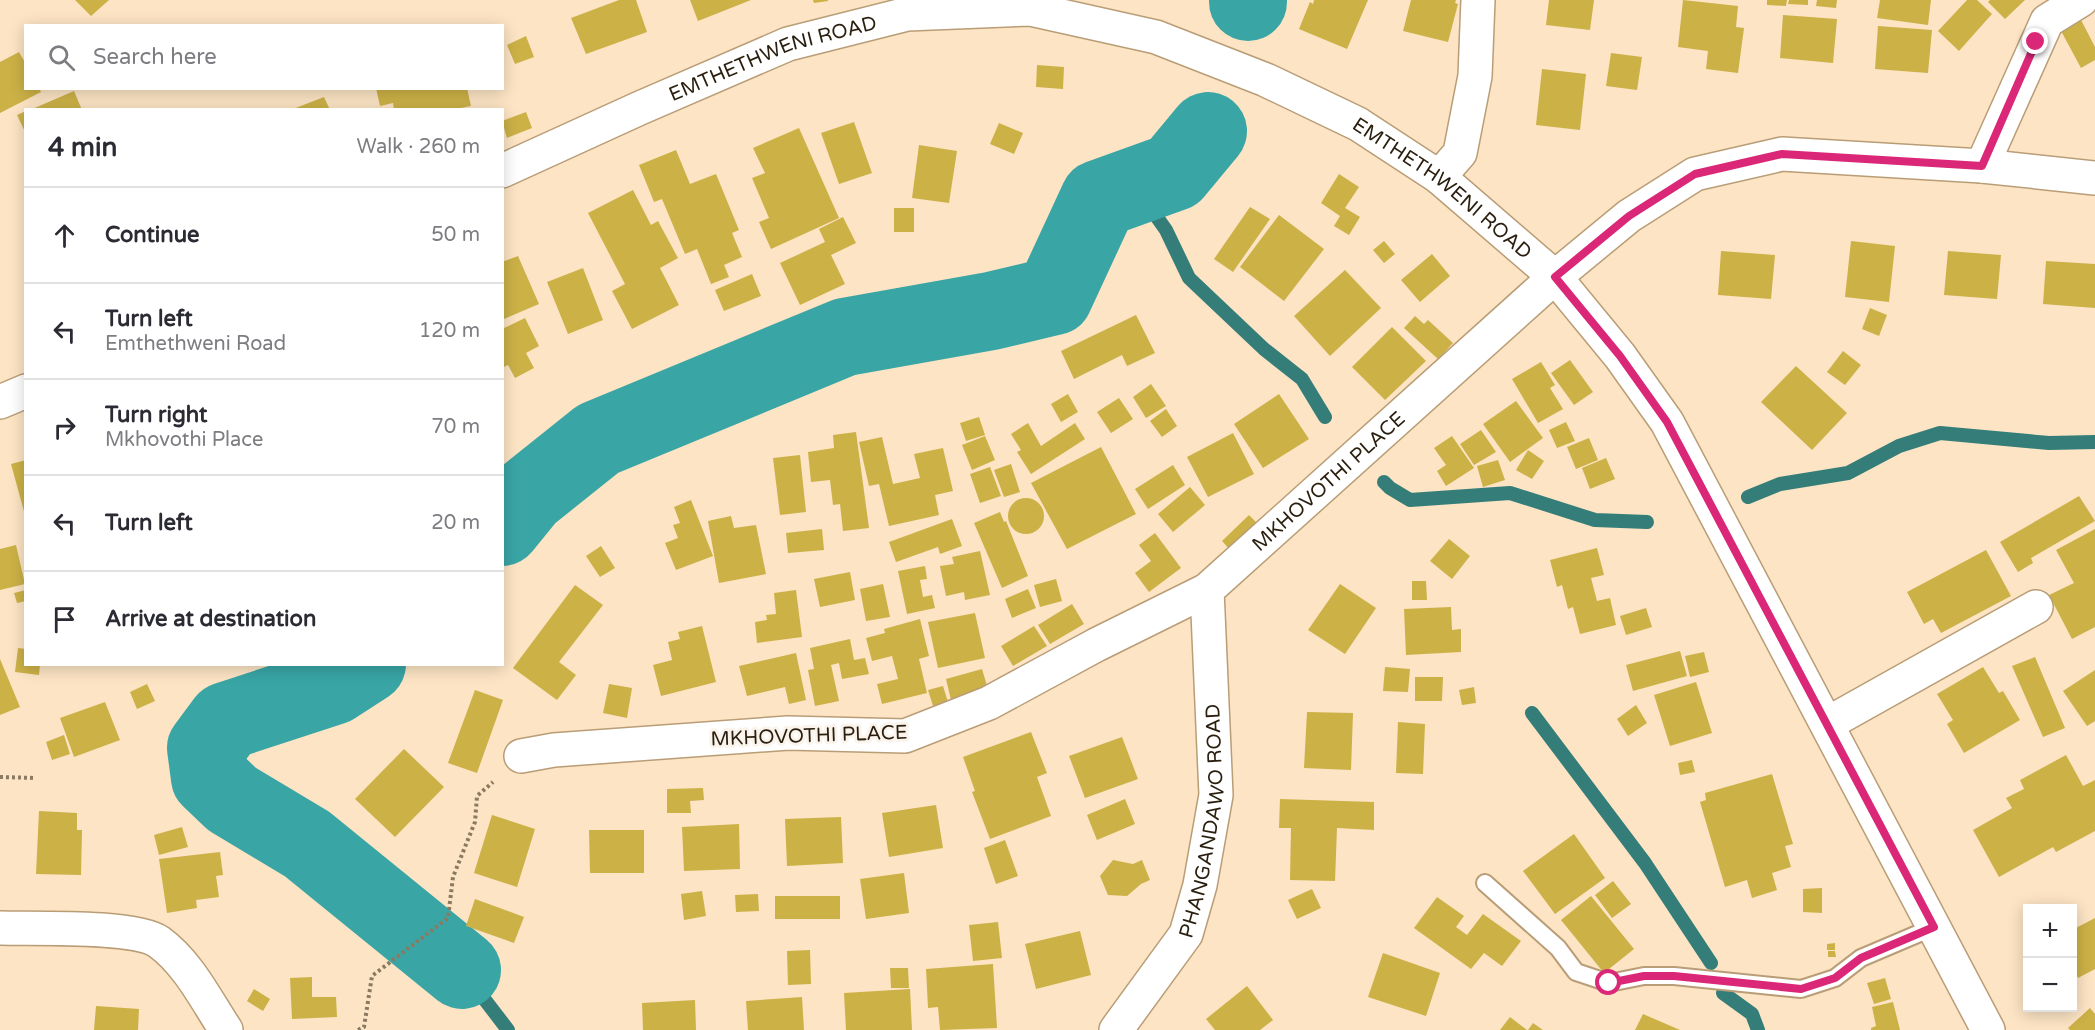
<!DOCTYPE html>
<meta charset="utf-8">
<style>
:root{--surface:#fff;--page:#f2f2f3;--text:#2b2b33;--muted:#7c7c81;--line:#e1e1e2}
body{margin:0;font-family:"Varela Round",sans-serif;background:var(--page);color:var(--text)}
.controls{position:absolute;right:18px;bottom:18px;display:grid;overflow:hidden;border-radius:0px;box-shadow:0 3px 15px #0003}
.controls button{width:54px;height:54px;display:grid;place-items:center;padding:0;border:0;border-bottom:2px solid var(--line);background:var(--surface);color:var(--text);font:30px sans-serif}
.stop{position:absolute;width:18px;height:18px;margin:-14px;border:4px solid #db2777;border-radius:50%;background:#fff}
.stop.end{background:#db2777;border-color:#fff;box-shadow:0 2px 6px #0008}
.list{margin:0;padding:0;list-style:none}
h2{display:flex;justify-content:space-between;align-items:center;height:78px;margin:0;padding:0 24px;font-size:26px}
h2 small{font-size:20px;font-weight:400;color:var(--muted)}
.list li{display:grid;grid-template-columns:39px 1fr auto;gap:18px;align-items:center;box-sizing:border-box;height:96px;padding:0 24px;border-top:2px solid var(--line)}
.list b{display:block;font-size:22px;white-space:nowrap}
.list p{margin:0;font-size:20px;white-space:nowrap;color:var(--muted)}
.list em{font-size:20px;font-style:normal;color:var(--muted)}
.icon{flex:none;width:33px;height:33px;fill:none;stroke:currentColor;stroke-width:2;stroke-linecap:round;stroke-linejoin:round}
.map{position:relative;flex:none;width:2095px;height:1030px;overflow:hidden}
.search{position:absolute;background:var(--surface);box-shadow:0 3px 15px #0003;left:24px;top:24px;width:480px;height:66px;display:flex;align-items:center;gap:15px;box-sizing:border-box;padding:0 21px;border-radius:0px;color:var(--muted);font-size:22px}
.panel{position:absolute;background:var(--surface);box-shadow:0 3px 15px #0003;left:24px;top:108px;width:480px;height:558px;border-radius:0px}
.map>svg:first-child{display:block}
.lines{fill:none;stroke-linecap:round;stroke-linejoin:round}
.stream{stroke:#347d78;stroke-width:14}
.river{stroke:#39a5a5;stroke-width:78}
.building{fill:#ccb147}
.lane-casing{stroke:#b99d76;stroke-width:20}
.street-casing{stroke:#b99d76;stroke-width:36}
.secondary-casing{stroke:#b99d76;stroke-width:36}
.path{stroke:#8b7a62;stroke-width:4;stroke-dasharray:3 3;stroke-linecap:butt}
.lane{stroke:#fff;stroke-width:16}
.street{stroke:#fff;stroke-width:33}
.secondary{stroke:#fff;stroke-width:33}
.route{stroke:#db2777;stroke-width:8}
.labels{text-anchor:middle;stroke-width:6;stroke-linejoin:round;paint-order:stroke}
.street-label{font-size:20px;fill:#2a1f0f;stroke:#faf4ec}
</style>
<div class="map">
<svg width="2095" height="1030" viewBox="0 0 2095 1030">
<rect width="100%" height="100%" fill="#fce4c4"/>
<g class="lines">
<path class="stream" d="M1140 184 1149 206 1166 230 1189 278 1264 349 1302 379 1325 417
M1384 482 1390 488 1410 500 1510 493 1595 520 1647 522
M1748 497 1780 484 1848 473 1899 446 1940 433 2049 443 2095 442
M1532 713 1645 863 1711 963
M462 970 508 1030
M1723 993 1752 1014 1758 1030"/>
<path class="river" d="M1248 0V2
M502 527 528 495 598 439 845 337 991 311 1054 296 1099 199 1174 172 1208 131
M367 664 333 686 226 721 206 748 210 778 232 799 307 844 462 970"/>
</g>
<path class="building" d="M75 0H109L91 16Z
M619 0H636L647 32 586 54 571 18Z
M690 0H751L698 21Z
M813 0H828V1L814 3Z
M1314 0H1368L1347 49 1299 29 1310 2 1313 4Z
M1411 0H1456L1455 3 1458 4 1448 42 1403 31Z
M1549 0H1594L1590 30 1546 25Z
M1683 0 1738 6 1736 27 1744 28 1738 73 1706 69 1708 51 1678 47Z
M1767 0H1787L1786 6 1767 5Z
M1789 0H1808V5L1788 4Z
M1817 0H1837L1836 8 1816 6Z
M1880 0H1931L1928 25 1877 18Z
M1967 0H1977L1992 14 1959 51 1938 31Z
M1990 0H2025L2005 19 1988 2Z
M1783 15 1837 19 1833 63 1780 58Z
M2080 18 2095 47V60L2081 68 2060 29Z
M1878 26 1932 30 1928 73 1875 69Z
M526 36 534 57 515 64 507 45Z
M19 52 26 64V88H39L41 92 0 113V62Z
M1611 53 1642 57 1637 90 1606 86Z
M1037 65 1064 67 1063 89 1036 87Z
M1542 69 1586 74 1580 130 1536 125Z
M376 88H467L471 106 461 108V110H394L393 103 380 106Z
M74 91 82 110H30Z
M324 97 330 110H293V109Z
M26 111V134L17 115Z
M526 112 532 128 507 138 502 121Z
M854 122 872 173 839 184 821 133Z
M999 123 1023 133 1014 154 990 144Z
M799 128 839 218 771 249 759 222 769 218 752 178 765 173 753 148Z
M919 145 957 151 949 203 912 198Z
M676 150 690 184 716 174 739 230 732 233 742 257 724 265 729 277 711 284 697 249 685 254 662 199 654 202 639 165Z
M1339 174 1359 187 1345 208 1360 217 1349 235 1334 226 1340 216 1321 203Z
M633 190 651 225 658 221 678 258 660 268 679 305 632 329 612 291 625 284 588 213Z
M1250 207 1270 219 1233 272 1214 259Z
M894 208H914V232H894Z
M1279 215 1324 249 1284 301 1240 267Z
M843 217 856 243 831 255 845 284 800 305 780 263 825 242 819 229Z
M1384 241 1395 254 1384 263 1373 250Z
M1851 241 1895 246 1889 302 1845 297Z
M1721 251 1775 255 1771 299 1718 295Z
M1948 251 2001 255 1997 299 1944 295Z
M1432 254 1450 276 1420 302 1401 280Z
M518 256 539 304 504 319 502 315V262Z
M2046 261 2095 264V308L2043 304Z
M583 268 603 320 568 334 547 282Z
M1345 270 1381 308 1330 356 1294 316Z
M752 274 761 296 724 311 715 290Z
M1870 308 1887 315 1879 336 1862 329Z
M1136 315 1155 353 1127 366 1122 355 1074 379 1061 351Z
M1415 316 1424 324 1428 320 1453 343 1438 359 1404 328Z
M525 318 539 346 526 353 534 368 515 378 508 365 502 368V329Z
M1392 327 1426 361 1385 400 1352 367Z
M1843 351 1861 365 1845 385 1827 372Z
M1570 360 1593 392 1574 405 1551 373Z
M1541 362 1555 385 1550 388 1563 409 1538 423 1512 379Z
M1796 366 1847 413 1812 450 1761 402Z
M1151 384 1166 406 1146 418 1133 397Z
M1068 394 1078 412 1061 422 1051 404Z
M1279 394 1309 439 1263 468 1234 424Z
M1119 398 1133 419 1111 433 1097 412Z
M1516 401 1543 438 1510 462 1483 424Z
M1166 409 1177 426 1162 437 1150 421Z
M979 417 985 435 966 441 960 423Z
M1566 422 1575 441 1557 448 1549 430Z
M1028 423 1041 446 1075 423 1085 439 1031 474 1017 452 1021 450 1011 434Z
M1481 430 1496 452 1474 465 1460 444Z
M856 432 869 528 843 531 840 504 833 505 830 480 811 482 808 452 834 448 833 435Z
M1233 433 1254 474 1208 497 1187 457Z
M985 436 995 460 972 470 962 445Z
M1452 436 1474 468 1446 486 1437 471 1446 465 1434 448Z
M882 437 893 484 920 478 914 454 943 448 953 491 935 495 939 515 889 526 879 484 869 486 859 442Z
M1589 438 1598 460 1576 469 1567 447Z
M1101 447 1136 514 1067 549 1031 483Z
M1528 450 1544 461 1532 479 1516 470Z
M800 455 806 512 780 515 773 458Z
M1606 458 1615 479 1590 489 1582 468Z
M26 460V515H25L11 464Z
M1498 460 1505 480 1483 487 1477 466Z
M1011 464 1020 492 1004 497 994 470Z
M1173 465 1185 485 1148 509 1135 489Z
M990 467 1001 496 980 503 970 474Z
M1190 487 1205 505 1173 532 1158 514Z
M2079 496 2095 521 2031 558 2033 563 2018 572 2000 542Z
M1008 516a18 18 0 1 1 36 0a18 18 0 1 1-36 0Z
M691 500 713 556 676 570 665 543 678 538 673 525 680 523 674 507Z
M1000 512 1004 522 1006 521 1028 576 1002 588 974 523Z
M1249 515 1260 526 1233 553 1222 541Z
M731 516 734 528 756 525 766 574 719 583 708 521Z
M952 519 962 546 940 554 938 547 896 562 889 542Z
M822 529 824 550 788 553 786 533Z
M2095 529V627L2072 639 2049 595 2074 583 2056 550Z
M1155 533 1181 568 1149 592 1135 573 1151 561 1139 545Z
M1449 539 1470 556 1452 579 1430 561Z
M16 545 25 584 0 590V549Z
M601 546 615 568 600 577 586 556Z
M1597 548 1604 575 1591 578 1597 601 1610 598 1616 625 1580 634 1573 607 1568 609 1562 585 1557 587 1550 560Z
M1986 550 2011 596 1941 633 1933 619 1924 624 1907 592Z
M980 551 990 595 965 600 964 592 946 596 940 566 954 564 952 557Z
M925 566 927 579 920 580 923 597 932 595 935 608 907 614 898 571Z
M850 572 855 600 820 607 814 579Z
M1056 579 1062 601 1040 607 1034 585Z
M1412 581H1426L1427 600H1412Z
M883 584 890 617 866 621 860 589Z
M1340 584 1376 608 1345 654 1308 630Z
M575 585 603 605 559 662 576 675 557 700 513 668Z
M1028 589 1036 608 1012 618 1005 599Z
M26 590V601L17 603 14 593Z
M796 590 802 637 757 643 755 622 767 620 766 615 776 614 774 593Z
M1072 604 1084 624 1050 644 1038 625Z
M1451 607 1452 630 1461 629V652L1406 655 1404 609Z
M1646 608 1652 627 1626 635 1620 616Z
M975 613 985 658 938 668 928 622Z
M920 619 929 656 919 659 927 693 882 704 877 684 898 679 892 656 872 661 866 638 885 633 884 629Z
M702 626 716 682 661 696 653 665 672 660 668 642 680 639 678 632Z
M1034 626 1047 646 1013 666 1001 646Z
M850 639 854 660 865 658 869 674 842 679 839 663 831 665 839 701 815 706 808 670 814 669 810 648Z
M18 648 26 649V664H40L39 675 15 672Z
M1680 651 1687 676 1633 691 1626 665Z
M1704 652 1709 672 1690 677 1685 656Z
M796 653 806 700 789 704 785 687 747 696 739 666Z
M2035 657 2065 728 2043 737 2012 666Z
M0 659 20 707 0 715Z
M1385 667 1410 669 1408 692 1383 691Z
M1983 667 1999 693 2003 691 2020 720 1964 753 1947 724 1953 720 1937 694Z
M982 669 988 689 951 700 946 679Z
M2095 670V721L2087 726 2063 691Z
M1415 677H1443L1442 701H1415Z
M1696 682 1712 733 1670 746 1654 695Z
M147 684 155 701 137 709 130 692Z
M609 684 632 688 627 718 603 713Z
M943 686 948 702 933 706 928 690Z
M1474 687 1476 703 1462 705 1459 690Z
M475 690 503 700 477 773 448 763Z
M105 702 120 740 74 757 60 718Z
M1636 705 1647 723 1628 736 1617 719Z
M1307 712 1353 713 1351 770 1304 768Z
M1398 722 1425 724 1423 774 1396 773Z
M1031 732 1047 773 1037 777 1051 816 990 839 972 792 975 791 963 757Z
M64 735 70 754 52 760 46 742Z
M1122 737 1138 779 1085 798 1069 756Z
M404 749 444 787 395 837 355 799Z
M2066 755 2083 786 2095 780V831L2056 852 2053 847 1999 877 1973 830 2012 808 2006 798 2024 789 2020 780Z
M1692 760 1695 772 1680 775 1678 763Z
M1772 774 1793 844 1785 846 1791 867 1772 873 1777 890 1752 898 1747 880 1725 887 1700 802 1706 800 1705 793Z
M703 788 704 800 690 801 691 813H667V789Z
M1125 799 1135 824 1097 840 1087 815Z
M1280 799 1374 802V830L1337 828 1335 881 1290 880 1291 828H1279Z
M936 805 943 848 889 857 882 813Z
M39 811 77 813V830H82L81 875 36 874Z
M492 815 535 829 517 887 474 873Z
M841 817 843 863 787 866 785 819Z
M739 824 740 869 684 871 682 827Z
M182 827 188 847 159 855 154 835Z
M589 830H644V873H590Z
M1574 834 1605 878 1555 914 1523 871Z
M1005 840 1018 876 996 884 984 848Z
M220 852 223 875 216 876 219 897 196 900 197 908 167 913 159 859Z
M1113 860 1133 864 1142 860 1150 880 1141 884 1127 896 1108 895 1100 876Z
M904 873 909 913 866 919 860 879Z
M1613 881 1631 904 1612 918 1595 895Z
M1822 888V913L1803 912V889Z
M1312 889 1321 908 1297 919 1288 900Z
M702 891 706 916 684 920 681 894Z
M758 894 759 911 736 912 735 895Z
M775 896H840V919H775Z
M1591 896 1634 949 1604 973 1561 920Z
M1437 897 1464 916 1456 927 1467 935 1483 914 1521 941 1502 966 1484 953 1471 969 1414 928Z
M475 899 524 917 514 943 466 926Z
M2095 918V969L2078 978 2072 966V930Z
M998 922 1002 958 973 961 969 925Z
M1080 931 1091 975 1036 989 1025 944Z
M1835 943V950H1827V944Z
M810 950 811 984 788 985 787 951Z
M1828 951H1835L1836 957H1828Z
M1383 953 1440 973 1426 1016 1368 997Z
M993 964 997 1028 940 1030 938 1007 928 1008 926 969Z
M890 968H908L909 988H891Z
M312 977V997H336L337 1017 292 1019 290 978Z
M1885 978 1891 999 1874 1004 1867 983Z
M1247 986 1273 1020 1260 1030H1215L1206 1019Z
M254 989 270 999 263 1011 247 1001Z
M910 989 912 1030H846L844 993Z
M802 997 804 1030H748L746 1001Z
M695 1000 696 1030H643L642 1003Z
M1893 1002 1900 1030H1871V1028L1876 1026 1872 1007Z
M96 1006 139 1009 138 1030H94Z
M2090 1008 2095 1014V1030H2070L2068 1028Z
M1643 1014 1680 1030H1635Z
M1510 1017 1527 1030H1500Z
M1533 1023 1543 1030H1528Z"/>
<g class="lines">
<defs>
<path id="lane" d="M1485 883 1558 948 1576 972 1609 983 1644 976H1674L1801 989 1835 978 1861 958 1934 927"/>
<g id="street">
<path d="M1982 166 2047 21 2081 0"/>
<path d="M1439 177 1460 153 1475 76 1478 0"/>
<path d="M1827 724 2036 607"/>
<path id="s1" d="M521 756 554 750 788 733 905 736 989 703 1096 645 1207 590 1555 277 1629 216 1695 174 1782 154 1982 166 2095 178"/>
<path d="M0 928C34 929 135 925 159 942 189 964 206 1000 226 1030"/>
<path id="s2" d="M1116 1030 1186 934 1200 885 1216 795 1207 590"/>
</g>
<g id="secondary">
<path id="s3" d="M502 171 640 108 788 44 907 14 1030 9 1156 37 1266 80 1358 124 1439 177 1555 277 1620 356 1667 422 1988 1030"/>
<path d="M0 402 26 391"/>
</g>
</defs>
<use href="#lane" class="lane-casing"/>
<use href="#street" class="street-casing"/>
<use href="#secondary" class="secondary-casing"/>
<path class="path" d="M0 777 35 778
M358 1030 364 1027 372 976 448 918 453 877 475 822 477 796 493 782"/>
<use href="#lane" class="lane"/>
<use href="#street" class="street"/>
<use href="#secondary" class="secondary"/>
</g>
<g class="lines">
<path class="route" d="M1609 983 1644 976H1674L1801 989 1835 978 1861 958 1934 927 1667 422 1620 356 1555 277 1629 216 1695 174 1782 154 1982 166 2036 42"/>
</g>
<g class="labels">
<g class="street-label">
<text dy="7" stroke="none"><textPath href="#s3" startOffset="294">EMTHETHWENI ROAD</textPath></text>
<text dy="7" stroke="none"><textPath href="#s3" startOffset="1014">EMTHETHWENI ROAD</textPath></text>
<text dy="7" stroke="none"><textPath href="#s1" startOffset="884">MKHOVOTHI PLACE</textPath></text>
<text transform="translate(809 735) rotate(-2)" y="7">MKHOVOTHI PLACE</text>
<text dy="7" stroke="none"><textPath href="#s2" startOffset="234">PHANGANDAWO ROAD</textPath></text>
</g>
</g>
</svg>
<div class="controls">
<button>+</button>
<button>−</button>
</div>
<div class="stop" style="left:1609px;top:983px"></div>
<div class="stop end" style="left:2036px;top:42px"></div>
<div class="search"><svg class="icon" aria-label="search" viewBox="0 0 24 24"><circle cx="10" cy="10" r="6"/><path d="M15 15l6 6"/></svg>Search here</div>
<section class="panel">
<h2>4 min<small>Walk · 260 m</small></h2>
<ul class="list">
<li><svg class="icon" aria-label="ahead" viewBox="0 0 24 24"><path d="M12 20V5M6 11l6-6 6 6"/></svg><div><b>Continue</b></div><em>50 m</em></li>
<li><svg class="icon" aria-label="left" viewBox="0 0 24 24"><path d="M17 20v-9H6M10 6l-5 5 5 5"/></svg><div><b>Turn left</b><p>Emthethweni Road</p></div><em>120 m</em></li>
<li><svg class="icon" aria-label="right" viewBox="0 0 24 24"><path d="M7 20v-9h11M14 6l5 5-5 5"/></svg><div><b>Turn right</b><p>Mkhovothi Place</p></div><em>70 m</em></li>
<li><svg class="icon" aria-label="left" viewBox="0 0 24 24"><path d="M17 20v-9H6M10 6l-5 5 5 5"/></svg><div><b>Turn left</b></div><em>20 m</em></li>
<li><svg class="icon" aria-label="arrive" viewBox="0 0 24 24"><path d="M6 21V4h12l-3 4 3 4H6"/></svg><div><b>Arrive at destination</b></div></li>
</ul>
</section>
</div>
